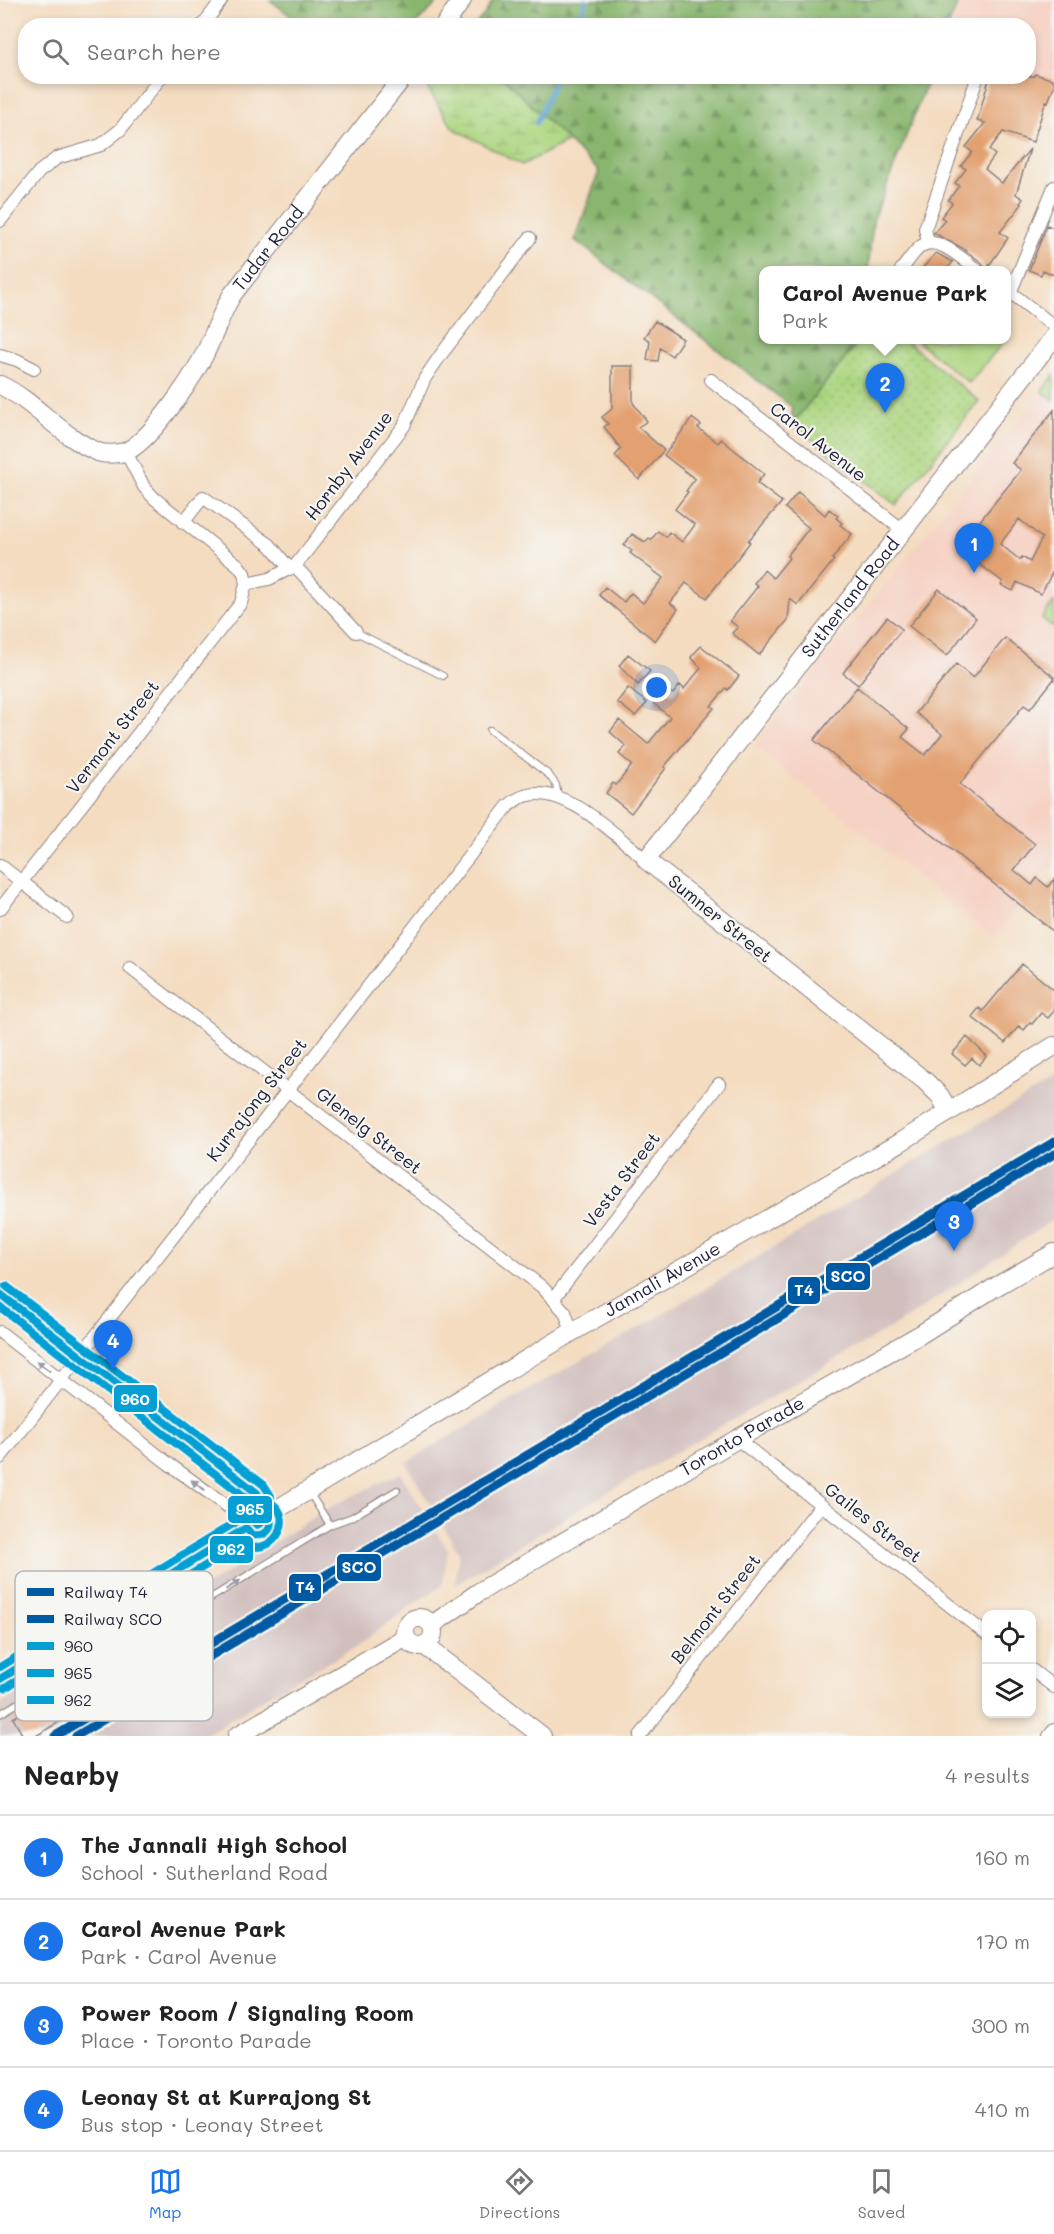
<!DOCTYPE html>
<meta charset="utf-8">
<style>
:root{--surface:#fff;--page:#f2f2f2;--text:#222;--muted:#767676;--line:#e0e0e0;--accent:#1a73e8}
body{margin:0;font-family:Mali,sans-serif;background:var(--page);color:var(--text)}
.controls{position:absolute;right:18px;bottom:18px;display:grid;overflow:hidden;border-radius:12px;box-shadow:0 3px 9px #0003}
.controls button{width:54px;height:54px;display:grid;place-items:center;padding:0;border:0;border-bottom:2px solid var(--line);background:var(--surface);color:var(--text);font:30px sans-serif}
.you{position:absolute;left:657px;top:688px;width:21px;height:21px;margin:-15px;border:4px solid #fff;border-radius:50%;background:#1a73e8;box-shadow:0 0 0 9px #1a73e833}
.badge{display:grid;place-items:center;width:39px;height:39px;border-radius:50%;background:var(--accent);color:#fff;font-size:20px;font-weight:700}
.pin{position:absolute;translate:-50% -50px;filter:drop-shadow(0 2px 3px #0008)}
.pin::after{content:'';position:absolute;top:32px;width:21px;height:18px;background:inherit;clip-path:polygon(0 0,100% 0,50% 100%)}
.popup{position:absolute;left:759px;top:266px;width:252px;height:78px;box-sizing:border-box;display:grid;place-content:center;border-radius:12px;background:var(--surface);filter:drop-shadow(0 2px 4px #0005);font-size:20px;white-space:nowrap;color:var(--muted)}
.popup b{font-size:22px;color:var(--text)}
.popup::after{content:'';position:absolute;left:50%;top:100%;margin-left:-12px;border:12px solid transparent;border-top-color:var(--surface)}
.list{margin:0;padding:0;list-style:none}
h2{display:flex;justify-content:space-between;align-items:center;height:78px;margin:0;padding:0 24px;font-size:26px}
h2 small{font-size:20px;font-weight:400;color:var(--muted)}
.list li{display:grid;grid-template-columns:39px 1fr auto;gap:18px;align-items:center;box-sizing:border-box;height:84px;padding:0 24px;border-top:2px solid var(--line)}
.list b{display:block;font-size:22px;white-space:nowrap}
.list p{margin:0;font-size:20px;white-space:nowrap;color:var(--muted)}
.list em{font-size:20px;font-style:normal;color:var(--muted)}
.icon{flex:none;width:33px;height:33px;fill:none;stroke:currentColor;stroke-width:2;stroke-linecap:round;stroke-linejoin:round}
.map{position:relative;flex:none;width:1054px;height:1736px;overflow:hidden}
.search{position:absolute;background:var(--surface);box-shadow:0 3px 9px #0003;left:18px;right:18px;top:18px;height:66px;display:flex;align-items:center;gap:15px;box-sizing:border-box;padding:0 21px;border-radius:24px;color:var(--muted);font-size:22px}
.sheet{height:414px;background:var(--surface)}
nav{display:flex;justify-content:space-around;align-items:center;box-sizing:border-box;height:84px;border-top:2px solid var(--line);background:var(--surface);font-size:16px;color:var(--muted)}
nav a{display:grid;justify-items:center;gap:3px}
nav .on{color:var(--accent)}
.map>svg:first-child{display:block}
.built{fill:#f6d2c4}
.railway{fill:#d1bfbe}
.grass{fill:url(#grass-dots);stroke:#677c5d;stroke-width:1.5}
.forest{fill:url(#forest-firs);stroke:#566c54;stroke-width:1.5}
.wetland{fill:url(#wetland-marsh);stroke:#677c5d;stroke-width:1.5}
.garden{fill:#acd57f;stroke:#677c5d;stroke-width:1.5}
.lines{fill:none;stroke-linecap:round;stroke-linejoin:round}
.stream{stroke:#62a7d7;stroke-width:4.5}
.building{fill:#e3a171;fill-rule:evenodd}
.lane-casing{stroke:#8b7f7e;stroke-width:8}
.street-casing{stroke:#8b7f7e;stroke-width:14}
.secondary-casing{stroke:#8b7f7e;stroke-width:20}
.lane{stroke:#fff;stroke-width:6}
.street{stroke:#fff;stroke-width:12}
.secondary{stroke:#fff;stroke-width:18}
.bus-1-casing{stroke:#f6f6f2;stroke-width:12}
.bus-2-casing{stroke:#f6f6f2;stroke-width:12}
.bus-3-casing{stroke:#f6f6f2;stroke-width:12}
.bus-1{stroke:#059fd4;stroke-width:8}
.bus-2{stroke:#059fd4;stroke-width:8}
.bus-3{stroke:#059fd4;stroke-width:8}
.rail-1-casing{stroke:#f6f6f2;stroke-width:14}
.rail-2-casing{stroke:#f6f6f2;stroke-width:14}
.rail-1{stroke:#005aa3;stroke-width:9}
.rail-2{stroke:#005aa3;stroke-width:9}
.oneway{fill:#9c9ca7}
.labels{text-anchor:middle;stroke-width:4.5;stroke-linejoin:round;paint-order:stroke}
.street-label{font-size:18px;fill:#22223b;stroke:#f6f6f2}
.key{fill:#f6f6f2;stroke:#b6b6bb;stroke-width:1.5}
.key-label{font-size:16px;fill:#22223b}
.line-badge{stroke:#f6f6f2;stroke-width:2}
.badge-label{font-size:16px;text-anchor:middle;font-weight:bold;fill:#fff}
</style>
<div class="map">
<svg width="1054" height="1736" viewBox="0 0 1054 1736">
<defs>
<pattern id="grass-dots" width="8" height="8" patternUnits="userSpaceOnUse" patternTransform="scale(1.5)"><rect width="8" height="8" fill="#acd57f"/><path d="M2 2h.1M6 6h.1" fill="none" stroke="#94b76f" stroke-width="1.8" stroke-linecap="round"/></pattern>
<pattern id="forest-firs" width="22" height="20" patternUnits="userSpaceOnUse" patternTransform="scale(1.5)"><rect width="22" height="20" fill="#89b66e"/><path d="M5 1l3.5 6h-7zM16 11l3.5 6h-7z" fill="#70945c"/></pattern>
<pattern id="wetland-marsh" width="20" height="14" patternUnits="userSpaceOnUse" patternTransform="scale(1.5)"><rect width="20" height="14" fill="#acd57f"/><path d="M1 5h8M5 5V1M11 12h8M15 12V8" fill="none" stroke="#94b76f"/></pattern>
</defs>
<rect width="100%" height="100%" fill="#f6f6f2"/>
<filter id="ink" filterUnits="userSpaceOnUse"><feTurbulence type="fractalNoise" baseFrequency=".0167" numOctaves="2"/><feDisplacementMap in="SourceGraphic" scale="12" xChannelSelector="R" yChannelSelector="G"/><feConvolveMatrix kernelMatrix="1 2 1 2 8 2 1 2 1" color-interpolation-filters="sRGB"/></filter>
<filter id="wash" filterUnits="userSpaceOnUse"><feTurbulence type="fractalNoise" baseFrequency=".008" numOctaves="4" result="noise"/><feDisplacementMap in="SourceGraphic" scale="24" xChannelSelector="R" yChannelSelector="G"/><feGaussianBlur stdDeviation="1.35" result="paint"/><feColorMatrix in="noise" values="0 0 0 0 0 0 0 0 0 0 0 0 0 0 0 0 0 1.4 0 .05"/><feComposite in="paint" operator="in"/></filter>
<g filter="url(#wash)">
<rect width="100%" height="100%" fill="#f4dcc0"/>
<path class="built" d="M959 0H1054V83L1029 74 1028 26H949Z
M1042 391 1054 400V867L1045 873 994 938 754 746Z"/>
<path class="railway" d="M1054 1081V1219L909 1317 588 1504 455 1585 459 1553 406 1463 505 1403 655 1319 958 1136Z
M400 1473 448 1550 442 1586 419 1600 354 1648 269 1695 204 1736H0V1705L77 1658 192 1595 328 1508Z"/>
<path class="grass" d="M860 340H905L979 401 896 505 792 424Z
M1054 375V400L1042 391Z"/>
<path class="forest" d="M270 0H440L415 25H303Z
M493 0H959L949 25H475L485 14Z
M502 77H929L873 221 868 270H764V340H860L792 424V407L575 240 599 171Z"/>
<path class="wetland" d="M436 76 502 77 568 141 522 165 453 128 428 89Z"/>
<path class="garden" d="M916 340H1005L969 383Z
M1054 602V628L1042 618Z"/>
<g class="lines">
<path class="stream" d="M578 26 586 0
M536 123 557 76"/>
</g>
<g id="blocks">
<path class="building" d="M1035 74 1054 80V86L1048 102 1046 101 1033 142 1003 132 989 150 995 155 985 169 1002 183 1030 149 1016 194 1023 199 1020 203 1022 204 1000 232 1008 238 986 270 982 263 962 248 934 233 945 220 941 217 952 203 948 200 959 186 955 183 966 169 961 166 972 152 966 147 985 123 977 121 990 76H1034Z
M1047 225 1054 228V275L1043 270 1041 275 1029 270Z
M936 253 953 262 946 270H921Z
M655 321 683 339 672 356 660 348 658 361 647 360 650 341 644 337Z
M612 366H633V403L647 421 638 427 664 450 639 480 615 456 621 449 604 427 608 424 602 417 612 409Z
M1054 410V569L1041 594 1017 582 1013 591 1001 585 1003 582 958 548 1021 470 1012 463ZM1019 519 1042 538 1030 562 1022 557 1020 560 1000 544Z
M692 418 701 425 698 428 718 443 721 439 764 474 757 483 782 502 748 541 750 542 707 598 686 583 670 603 678 609 655 641 599 595 605 587 624 602 631 593 643 603 663 578 630 553 632 551 624 545 632 534 645 542 649 538 651 540 658 531 666 537 669 532 682 542 695 525 675 509 688 492 686 491 695 479 664 455Z
M798 492 825 515 829 509 838 516 836 518 842 523 840 525 852 534 832 559 834 560 798 605 790 599 788 620 759 655 732 633 738 627 730 621 758 586 754 583 764 570 773 578 789 558 787 556 809 528 785 508Z
M939 589 976 618 947 656 909 626Z
M887 617 902 629 858 685 843 673Z
M1005 638 1054 677V679L1030 709 1024 705 960 784 1035 844 1014 870 1032 885 1037 878 1048 887 1054 879V932L814 740 857 687 909 729 902 737 925 755 942 734 916 713 956 664 973 678Z
M701 646 739 676 728 690 726 688 711 706 714 708 664 767 666 768 631 813 606 793 613 783 616 785 632 765 619 754 626 746 610 732 619 720 648 744 670 717 653 703 665 688 673 694 680 685 684 689 701 668 691 657Z
M628 654 650 671 638 685 619 666Z
M628 688 647 703 635 716 617 702Z
M1022 964 1054 990V1011L1048 1018 1041 1013 1032 1024 1030 1023 1024 1030 1019 1026 1005 1043 972 1017 979 1008 983 1011Z
M967 1037 987 1056 979 1065 972 1058 965 1065 952 1054Z
M135 1656 142 1668 123 1679 125 1682 36 1736H23L13 1718 111 1660 116 1667Z"/>
</g>
</g>
<g filter="url(#ink)">
<use href="#blocks" fill-opacity="0" stroke="#8b7f7e" stroke-width="1.5"/>
<g class="lines">
<defs>
<path id="lane" d="M356 632 443 676
M490 730 549 775 556 785 558 796
M309 1492 330 1525
M109 1614 126 1645
M0 1714 107 1649 139 1642 330 1525 352 1517 397 1490"/>
<path id="street" d="M202 26 221 1
M0 221 39 172 57 158 101 145 120 130 162 76
M928 242 925 229 978 76
M901 270C907 263 912 254 919 248 936 232 963 260 977 270
M1006 289 1054 326
M1011 291 1054 187
M0 355 17 360 34 369
M711 380 904 531
M126 452 144 487 154 498 238 565 244 573 246 584 269 579 295 566 356 632
M183 523 203 497 270 545 290 569
M295 566 404 426 425 378 440 356 530 238
M0 865 67 917
M0 909 241 603 246 584
M130 968 542 1287 565 1312 572 1332
M0 1294 257 1493 261 1500 260 1509
M554 1298 719 1084
M0 1332 169 1464 245 1519
M737 1439 986 1634
M0 1458 288 1090 508 806C513 802 519 797 525 796 565 783 616 836 646 860
M1032 1670 1054 1687
M640 1736 821 1505
M1049 1736 1054 1730"/>
<g id="secondary">
<path d="M444 26 462 0"/>
<path id="s1" d="M0 385C36 402 61 437 98 452 105 455 122 454 129 450 153 436 187 386 201 361 213 340 219 316 232 295L404 76"/>
<path id="s2" d="M949 1112 940 1096 925 1081 646 860 1054 337"/>
<circle cx="259" cy="1523" r="14"/>
<path id="s3" d="M269 1514 572 1332 899 1143 1054 1046"/>
<circle cx="419" cy="1632" r="14"/>
<path id="s4" d="M432 1625 479 1592 737 1439 921 1334 997 1286 1054 1253"/>
<path d="M424 1645 542 1736"/>
<path d="M0 1679 246 1528"/>
<path d="M237 1736 406 1637"/>
</g>
</defs>
<use href="#lane" class="lane-casing"/>
<use href="#street" class="street-casing"/>
<use href="#secondary" class="secondary-casing"/>
<use href="#lane" class="lane"/>
<use href="#street" class="street"/>
<use href="#secondary" class="secondary"/>
<defs>
<path id="bus-1" d="M0 1294 257 1493 261 1500 260 1509 269 1514C274 1528 267 1537 252 1535L246 1528 0 1679"/>
<path id="bus-2" d="M0 1307 249 1500 251 1514 261 1523 257 1525 249 1518 241 1519 0 1667"/>
<path id="bus-3" d="M5 1688 244 1542C269 1561 298 1519 271 1503V1496L264 1485 6 1286"/>
</defs>
<use href="#bus-1" class="bus-1-casing"/>
<use href="#bus-2" class="bus-2-casing"/>
<use href="#bus-3" class="bus-3-casing"/>
<use href="#bus-1" class="bus-1"/>
<use href="#bus-2" class="bus-2"/>
<use href="#bus-3" class="bus-3"/>
<defs>
<path id="rail-1" d="M55 1736 1054 1142"/>
<path id="rail-2" d="M76 1736 1054 1154"/>
</defs>
<use href="#rail-1" class="rail-1-casing"/>
<use href="#rail-2" class="rail-2-casing"/>
<use href="#rail-1" class="rail-1"/>
<use href="#rail-2" class="rail-2"/>
</g>
<defs><path id="oneway-solid" d="M-6-.8H1V-3.2L6.5 0L1 3.2V.8H-6Z" transform="scale(1.5)"/></defs>
<g class="oneway">
<use href="#oneway-solid" transform="translate(43 1366) rotate(-143)"/>
<use href="#oneway-solid" transform="translate(198 1485) rotate(-144)"/>
<use href="#oneway-solid" transform="translate(233 1585) rotate(-32)"/>
</g>
</g>
<g class="labels">
<g class="street-label">
<text dy="6" stroke="none"><textPath href="#s1" startOffset="398">Tudar Road</textPath></text>
<text transform="translate(818 442) rotate(38)" y="6">Carol Avenue</text>
<text transform="translate(349 466) rotate(-53)" y="6">Hornby Avenue</text>
<text dy="6" stroke="none"><textPath href="#s2" startOffset="728">Sutherland Road</textPath></text>
<text transform="translate(113 737) rotate(-52)" y="6">Vermont Street</text>
<text transform="translate(720 919) rotate(39)" y="6">Sumner Street</text>
<text transform="translate(257 1100) rotate(-52)" y="6">Kurrajong Street</text>
<text transform="translate(369 1131) rotate(38)" y="6">Glenelg Street</text>
<text transform="translate(622 1180) rotate(-53)" y="6">Vesta Street</text>
<text dy="6" stroke="none"><textPath href="#s3" startOffset="458">Jannali Avenue</textPath></text>
<text dy="6" stroke="none"><textPath href="#s4" startOffset="363">Toronto Parade</textPath></text>
<text transform="translate(873 1523) rotate(38)" y="6">Gailes Street</text>
<text transform="translate(716 1609) rotate(-52)" y="6">Belmont Street</text>
</g>
</g>
<rect x="15" y="1571" width="198" height="150" rx="9" class="key"/>
<rect x="27" y="1588" width="27" height="8" fill="#005aa3"/>
<rect x="27" y="1615" width="27" height="8" fill="#005aa3"/>
<rect x="27" y="1642" width="27" height="8" fill="#059fd4"/>
<rect x="27" y="1669" width="27" height="8" fill="#059fd4"/>
<rect x="27" y="1696" width="27" height="8" fill="#059fd4"/>
<g class="key-label">
<text x="64" y="1598">Railway T4</text>
<text x="64" y="1625">Railway SCO</text>
<text x="64" y="1652">960</text>
<text x="64" y="1679">965</text>
<text x="64" y="1706">962</text>
</g>
<g class="line-badge">
<rect x="825" y="1262" width="46" height="29" rx="6" fill="#005aa3"/>
<rect x="787" y="1276" width="34" height="29" rx="6" fill="#005aa3"/>
<rect x="113" y="1384" width="45" height="29" rx="6" fill="#059fd4"/>
<rect x="227" y="1495" width="46" height="29" rx="6" fill="#059fd4"/>
<rect x="209" y="1535" width="45" height="29" rx="6" fill="#059fd4"/>
<rect x="336" y="1553" width="46" height="29" rx="6" fill="#005aa3"/>
<rect x="288" y="1573" width="34" height="29" rx="6" fill="#005aa3"/>
</g>
<g class="badge-label">
<text x="848" y="1282">SCO</text>
<text x="804" y="1296">T4</text>
<text x="135" y="1405">960</text>
<text x="250" y="1515">965</text>
<text x="231" y="1555">962</text>
<text x="359" y="1573">SCO</text>
<text x="305" y="1593">T4</text>
</g>
</svg>
<div class="controls">
<button><svg class="icon" aria-label="locate" viewBox="0 0 24 24"><circle cx="12" cy="12" r="6"/><path d="M12 2v4M12 18v4M2 12h4M18 12h4"/></svg></button>
<button><svg class="icon" aria-label="layers" viewBox="0 0 24 24"><path d="M12 4l9 5-9 5-9-5zM3 14l9 5 9-5"/></svg></button>
</div>
<div class="you"></div>
<div class="pin badge" style="left:974px;top:573px">1</div>
<div class="pin badge" style="left:885px;top:413px">2</div>
<div class="popup"><b>Carol Avenue Park</b>Park</div>
<div class="pin badge" style="left:954px;top:1251px">3</div>
<div class="pin badge" style="left:113px;top:1370px">4</div>
<div class="search"><svg class="icon" aria-label="search" viewBox="0 0 24 24"><circle cx="10" cy="10" r="6"/><path d="M15 15l6 6"/></svg>Search here</div>
</div>
<section class="sheet">
<h2>Nearby<small>4 results</small></h2>
<ul class="list">
<li><span class="badge">1</span><div><b>The Jannali High School</b><p>School · Sutherland Road</p></div><em>160 m</em></li>
<li><span class="badge">2</span><div><b>Carol Avenue Park</b><p>Park · Carol Avenue</p></div><em>170 m</em></li>
<li><span class="badge">3</span><div><b>Power Room / Signaling Room</b><p>Place · Toronto Parade</p></div><em>300 m</em></li>
<li><span class="badge">4</span><div><b>Leonay St at Kurrajong St</b><p>Bus stop · Leonay Street</p></div><em>410 m</em></li>
</ul>
</section>
<nav>
<a class="on"><svg class="icon" aria-label="map" viewBox="0 0 24 24"><path d="M3 6l6-2 6 2 6-2v14l-6 2-6-2-6 2zM9 4v14M15 6v14"/></svg>Map</a>
<a><svg class="icon" aria-label="directions" viewBox="0 0 24 24"><path d="M12 3l9 9-9 9-9-9zM9 14v-3h6M13 9l2 2-2 2"/></svg>Directions</a>
<a><svg class="icon" aria-label="saved" viewBox="0 0 24 24"><path d="M7 4h10v16l-5-4-5 4z"/></svg>Saved</a>
</nav>
